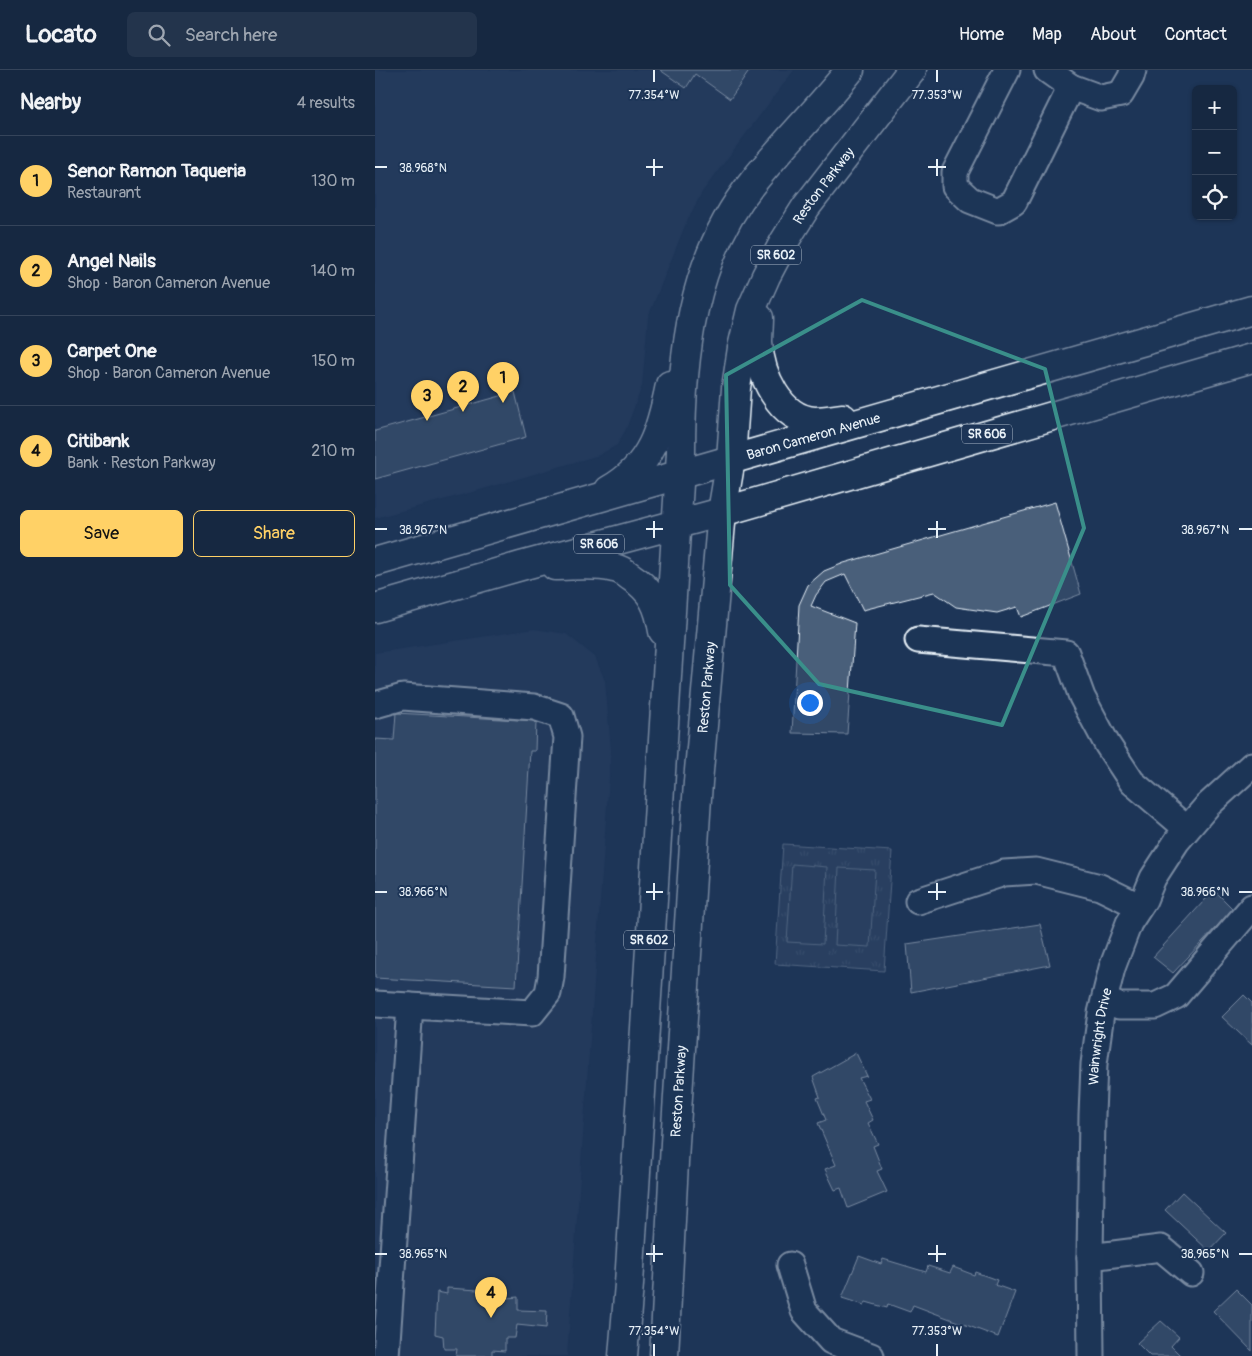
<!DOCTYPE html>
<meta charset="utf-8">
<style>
:root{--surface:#162841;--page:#23344c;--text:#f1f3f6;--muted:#9ea6b1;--line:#35445a;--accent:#ffd166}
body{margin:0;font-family:Pangolin,sans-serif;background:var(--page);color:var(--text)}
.controls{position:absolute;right:15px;top:15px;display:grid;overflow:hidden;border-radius:8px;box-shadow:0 1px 4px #0004}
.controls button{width:45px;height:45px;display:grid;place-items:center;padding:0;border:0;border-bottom:1px solid var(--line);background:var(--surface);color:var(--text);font:25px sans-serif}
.you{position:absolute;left:434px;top:632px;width:18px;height:18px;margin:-12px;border:4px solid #fff;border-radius:50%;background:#1a73e8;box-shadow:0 0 0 8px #1a73e833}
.badge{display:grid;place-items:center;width:32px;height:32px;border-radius:50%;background:var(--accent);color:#111;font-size:16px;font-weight:700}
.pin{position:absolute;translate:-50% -41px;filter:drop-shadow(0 1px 2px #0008)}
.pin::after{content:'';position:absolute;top:26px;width:18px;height:15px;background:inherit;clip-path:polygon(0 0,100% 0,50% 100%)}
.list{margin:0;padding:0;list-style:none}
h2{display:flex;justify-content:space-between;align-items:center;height:65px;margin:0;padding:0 20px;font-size:21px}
h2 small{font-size:16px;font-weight:400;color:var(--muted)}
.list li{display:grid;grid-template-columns:32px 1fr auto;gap:15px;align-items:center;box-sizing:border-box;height:90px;padding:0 20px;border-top:1px solid var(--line)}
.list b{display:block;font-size:19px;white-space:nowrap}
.list p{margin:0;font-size:16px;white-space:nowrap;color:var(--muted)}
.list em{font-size:16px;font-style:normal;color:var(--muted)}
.actions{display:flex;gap:10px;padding:15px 20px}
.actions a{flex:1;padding:11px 0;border:1px solid var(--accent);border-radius:8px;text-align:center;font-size:18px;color:var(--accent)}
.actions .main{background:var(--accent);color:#111}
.icon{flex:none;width:28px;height:28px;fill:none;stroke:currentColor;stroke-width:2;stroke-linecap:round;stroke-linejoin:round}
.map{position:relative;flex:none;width:877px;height:1286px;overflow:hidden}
header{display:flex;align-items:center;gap:30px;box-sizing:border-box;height:70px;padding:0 25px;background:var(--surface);border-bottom:1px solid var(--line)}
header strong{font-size:24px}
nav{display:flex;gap:28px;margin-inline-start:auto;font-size:18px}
.search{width:350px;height:45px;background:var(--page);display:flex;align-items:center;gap:12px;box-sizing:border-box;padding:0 18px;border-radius:8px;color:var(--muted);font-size:19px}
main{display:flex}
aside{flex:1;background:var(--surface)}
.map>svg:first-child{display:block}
.built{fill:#2a4162}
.grass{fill:url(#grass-tufts);stroke:#909fb2}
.pitch{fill:#374d6c;stroke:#909fb2}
.building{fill:#495e7a;stroke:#e8f1f8}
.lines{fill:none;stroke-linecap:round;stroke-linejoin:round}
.minor-casing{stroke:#e8f1f8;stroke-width:29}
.major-casing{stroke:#e8f1f8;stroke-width:31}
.minor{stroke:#1d3557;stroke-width:25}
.major{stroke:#1d3557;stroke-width:28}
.marked{fill:none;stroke:#3a8f8a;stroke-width:4;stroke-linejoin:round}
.ticks{fill:none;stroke:#e8f1f8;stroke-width:2}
.labels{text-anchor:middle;stroke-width:4;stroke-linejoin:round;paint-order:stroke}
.shield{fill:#1d3557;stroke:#abb9c8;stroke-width:1}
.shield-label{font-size:12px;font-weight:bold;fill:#e8f1f8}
.street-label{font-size:14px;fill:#e8f1f8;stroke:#1d3557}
.ticks-label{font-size:12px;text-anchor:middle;fill:#e8f1f8;stroke:#1d3557;stroke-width:4;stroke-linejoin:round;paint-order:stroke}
</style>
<header>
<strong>Locato</strong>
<div class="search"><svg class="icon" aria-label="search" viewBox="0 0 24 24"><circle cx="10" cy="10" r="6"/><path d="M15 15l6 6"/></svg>Search here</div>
<nav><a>Home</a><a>Map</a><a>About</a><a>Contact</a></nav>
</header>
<main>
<aside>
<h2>Nearby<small>4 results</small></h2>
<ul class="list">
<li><span class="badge">1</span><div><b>Senor Ramon Taqueria</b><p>Restaurant</p></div><em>130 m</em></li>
<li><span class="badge">2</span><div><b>Angel Nails</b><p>Shop · Baron Cameron Avenue</p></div><em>140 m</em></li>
<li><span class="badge">3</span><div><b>Carpet One</b><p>Shop · Baron Cameron Avenue</p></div><em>150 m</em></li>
<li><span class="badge">4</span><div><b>Citibank</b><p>Bank · Reston Parkway</p></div><em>210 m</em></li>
</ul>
<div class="actions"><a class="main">Save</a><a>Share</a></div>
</aside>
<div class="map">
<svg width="877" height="1286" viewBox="0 0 877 1286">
<defs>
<pattern id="grass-tufts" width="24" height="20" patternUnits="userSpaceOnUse" patternTransform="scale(1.25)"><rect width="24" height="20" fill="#374d6c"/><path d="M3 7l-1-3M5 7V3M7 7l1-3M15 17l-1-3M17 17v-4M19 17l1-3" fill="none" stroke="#546782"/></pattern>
</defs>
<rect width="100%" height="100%" fill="#1d3557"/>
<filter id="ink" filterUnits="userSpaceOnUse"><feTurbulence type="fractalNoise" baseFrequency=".02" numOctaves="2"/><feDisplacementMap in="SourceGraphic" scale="10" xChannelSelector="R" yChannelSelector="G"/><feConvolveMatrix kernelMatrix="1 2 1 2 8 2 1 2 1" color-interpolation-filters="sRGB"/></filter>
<g filter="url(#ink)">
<path class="built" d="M0 0H419L327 122 311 153 273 247 267 316 251 359 242 375 224 385 101 421 0 448Z
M159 559 191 564 220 587 230 611 236 680 192 1286H0V583Z"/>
<path class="grass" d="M408 774 517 781 509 901 400 894Z"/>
<path class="pitch" d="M417 794 452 797 448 874 412 872Z
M464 798 500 800 495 877 460 875Z"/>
<path class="building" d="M285 0H375L355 29 320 4 311 18Z
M140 322 151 367 0 409V361Z
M680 432 706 524 646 547 642 537 622 543 581 537 559 522 488 540 470 504 451 512 441 525 436 536 480 553 472 664 417 663 424 535 433 515 449 501 469 493Z
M21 643 161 651 160 681H155L141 916 0 908V669L19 670Z
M839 820 858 839 798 903 778 887Z
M665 854 675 895 536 922 532 874Z
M869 925 877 933V975L847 947Z
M481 983 492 1006 484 1008 495 1029 489 1031 498 1050 493 1053 503 1074 498 1076 507 1099 502 1101 512 1122 473 1138 466 1118 460 1120 450 1099 461 1095 443 1053 451 1050 442 1028 445 1027 438 1007Z
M807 1122 851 1163 834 1181 790 1140Z
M484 1186 506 1194 508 1189 551 1202 553 1196 575 1203 578 1197 599 1205 600 1202 622 1210 620 1215 640 1222 623 1267 538 1235 535 1242 513 1234 512 1238 491 1232 489 1235 467 1228Z
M72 1218 134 1222 133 1228 143 1227V1240L172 1241 171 1258 142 1255 140 1268H130V1281L117 1280V1286H81L82 1279H69L68 1266 60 1264 62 1222 72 1224Z
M861 1219 877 1235V1281L838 1241Z
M786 1251 804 1267 796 1276 806 1286H775L762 1273Z"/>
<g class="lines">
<defs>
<g id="minor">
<path d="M632 0 580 102V116L595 130 623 141 639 132 696 17 726 28 746 24 756 7 758 0"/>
<path d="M672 0 696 17"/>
<path d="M543 570 691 583 707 627 732 674 757 712 812 759"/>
<path d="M0 635 28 627 159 637 186 646 192 667 176 907 173 923 157 943 0 934"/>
<path d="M543 831 629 803 661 801 725 817 764 836"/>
<path d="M730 930 744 936H780L801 926 877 837"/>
<path d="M715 1187 786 1178 816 1203"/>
<path d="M415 1195 429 1241 456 1271 496 1286"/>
<path d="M11 1286 35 936"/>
<path id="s1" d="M716 1286 715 1187 717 1045 719 994 726 943 737 898 754 853 769 830 778 808 802 771 832 736 877 695"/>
</g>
<g id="major">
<path d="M384 248C384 256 383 264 383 272 385 304 404 349 440 351 449 351 459 349 468 348"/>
<path d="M234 420C277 396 286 359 295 315"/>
<path id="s2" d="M0 492 877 240"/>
<path d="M180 496C199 496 221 493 239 498 245 499 251 503 256 507 278 521 284 537 288 561"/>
<path d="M0 538 146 496 347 442 877 288"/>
<path d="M248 1286 254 1214 306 382C306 288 316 188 378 112 409 73 444 39 475 0"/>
<path id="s3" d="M289 1286 300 1073 323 712 347 442 356 389 361 318 367 278 376 240 391 206 409 172 431 137 537 0"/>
</g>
</defs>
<use href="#minor" class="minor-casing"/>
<use href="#major" class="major-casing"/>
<use href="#minor" class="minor"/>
<use href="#major" class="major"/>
</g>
</g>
<path d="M0 0H877V1286H0ZM487 230 670 299 709 458 627 655 444 614 355 515 351 305Z" fill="#1d3557" fill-opacity=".55" fill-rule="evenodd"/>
<path class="marked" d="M487 230 670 299 709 458 627 655 444 614 355 515 351 305Z"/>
<path class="ticks" d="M279 0V12M562 0V12M279 89V106M562 89V106M0 97H12M271 97H288M553 97H571M279 451V468M562 451V468M0 459H12M271 459H288M553 459H571M864 459H877M279 813V830M562 813V830M0 822H12M271 822H288M553 822H571M864 822H877M279 1175V1192M562 1175V1192M0 1184H12M271 1184H288M553 1184H571M864 1184H877M279 1274V1286M562 1274V1286"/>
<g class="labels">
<g class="shield">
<rect x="376" y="175.5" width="50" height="19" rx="4"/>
<rect x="587" y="354.5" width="50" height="19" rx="4"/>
<rect x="199" y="464.5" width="50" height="19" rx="4"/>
<rect x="249" y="860.5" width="50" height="19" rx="4"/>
</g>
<g class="shield-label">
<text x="401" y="189">SR 602</text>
<text x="612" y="368">SR 606</text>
<text x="224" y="478">SR 606</text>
<text x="274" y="874">SR 602</text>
</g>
<g class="street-label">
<text dy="5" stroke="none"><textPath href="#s3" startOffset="1195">Reston Parkway</textPath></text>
<text dy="5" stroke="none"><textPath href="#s2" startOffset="456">Baron Cameron Avenue</textPath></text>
<text dy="5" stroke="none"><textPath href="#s3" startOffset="670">Reston Parkway</textPath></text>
<text dy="5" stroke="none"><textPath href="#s1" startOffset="320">Wainwright Drive</textPath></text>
<text dy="5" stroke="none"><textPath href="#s3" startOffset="265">Reston Parkway</textPath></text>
</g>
</g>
<g class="ticks-label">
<text x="279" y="29">77.354°W</text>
<text x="562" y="29">77.353°W</text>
<text x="48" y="102">38.968°N</text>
<text x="48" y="464">38.967°N</text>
<text x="830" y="464">38.967°N</text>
<text x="48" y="826">38.966°N</text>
<text x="830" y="826">38.966°N</text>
<text x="48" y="1188">38.965°N</text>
<text x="830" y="1188">38.965°N</text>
<text x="279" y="1265">77.354°W</text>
<text x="562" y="1265">77.353°W</text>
</g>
</svg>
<div class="controls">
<button>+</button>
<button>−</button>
<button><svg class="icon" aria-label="locate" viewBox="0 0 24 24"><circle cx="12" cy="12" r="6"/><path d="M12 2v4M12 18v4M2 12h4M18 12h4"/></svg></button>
</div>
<div class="you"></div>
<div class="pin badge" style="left:128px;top:333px">1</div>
<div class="pin badge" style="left:88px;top:342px">2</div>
<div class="pin badge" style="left:52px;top:351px">3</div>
<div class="pin badge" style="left:116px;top:1248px">4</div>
</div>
</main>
